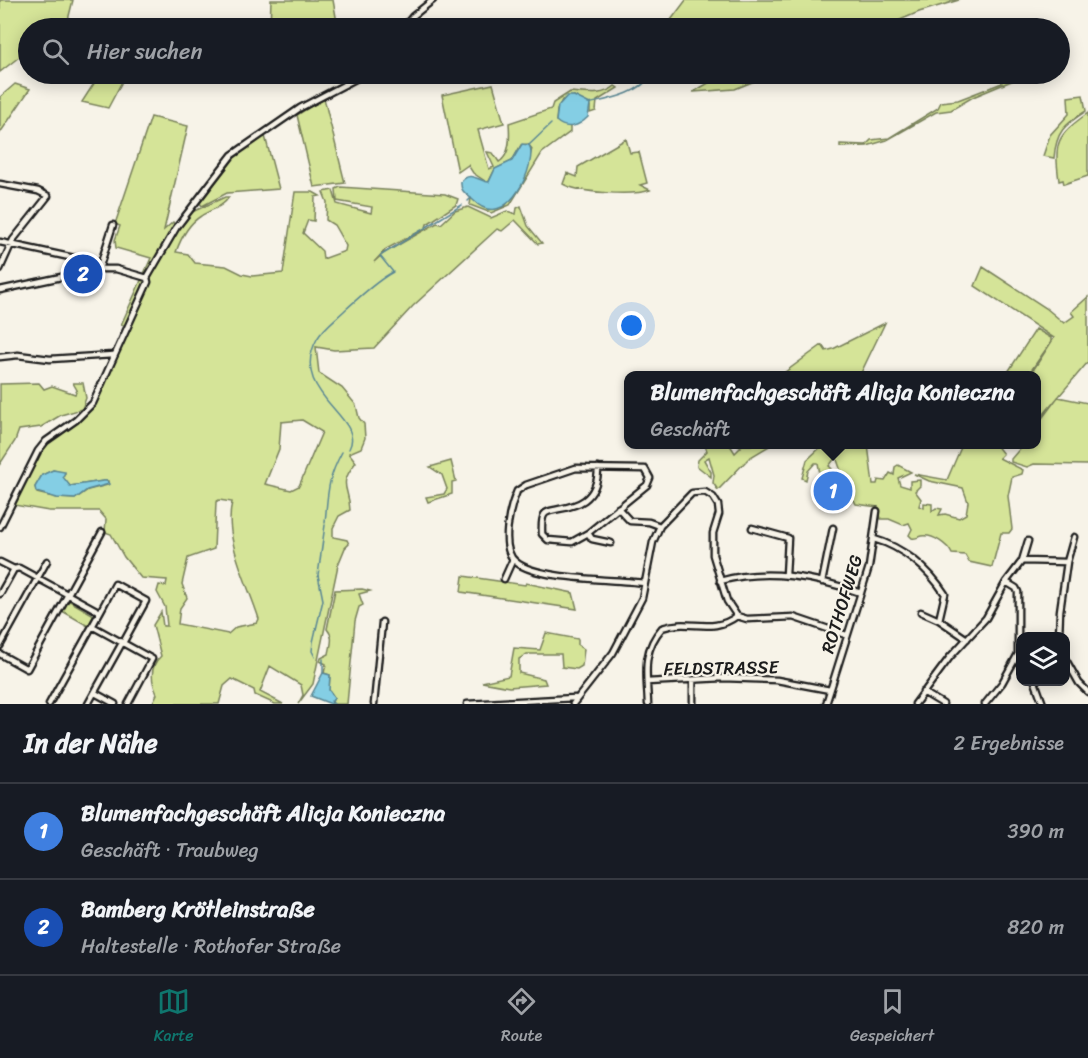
<!DOCTYPE html>
<html lang="de">
<meta charset="utf-8">
<style>
:root{--surface:#171b24;--page:#242831;--text:#f1f3f6;--muted:#9ea1a6;--line:#363941;--accent:#0f766e}
body{margin:0;font-family:Sriracha,sans-serif;background:var(--page);color:var(--text)}
.controls{position:absolute;right:18px;bottom:18px;display:grid;overflow:hidden;border-radius:12px;box-shadow:0 3px 15px #0003}
.controls button{width:54px;height:54px;display:grid;place-items:center;padding:0;border:0;border-bottom:2px solid var(--line);background:var(--surface);color:var(--text);font:30px sans-serif}
.you{position:absolute;left:632px;top:326px;width:21px;height:21px;margin:-15px;border:4px solid #fff;border-radius:50%;background:#1a73e8;box-shadow:0 0 0 9px #1a73e833}
.badge{display:grid;place-items:center;width:39px;height:39px;border-radius:50%;background:var(--accent);color:#fff;font-size:20px;font-weight:700}
.pin{position:absolute;translate:-50% -50%;border:3px solid #fff;box-shadow:0 2px 6px #0006}
.popup{position:absolute;left:624px;top:371px;width:417px;height:78px;box-sizing:border-box;display:grid;place-content:center;border-radius:12px;background:var(--surface);filter:drop-shadow(0 2px 4px #0005);font-size:20px;white-space:nowrap;color:var(--muted)}
.popup b{font-size:22px;color:var(--text)}
.popup::after{content:'';position:absolute;left:50%;top:100%;margin-left:-12px;border:12px solid transparent;border-top-color:var(--surface)}
.list{margin:0;padding:0;list-style:none}
h2{display:flex;justify-content:space-between;align-items:center;height:78px;margin:0;padding:0 24px;font-size:26px}
h2 small{font-size:20px;font-weight:400;color:var(--muted)}
.list li{display:grid;grid-template-columns:39px 1fr auto;gap:18px;align-items:center;box-sizing:border-box;height:96px;padding:0 24px;border-top:2px solid var(--line)}
.list b{display:block;font-size:22px;white-space:nowrap}
.list p{margin:0;font-size:20px;white-space:nowrap;color:var(--muted)}
.list em{font-size:20px;font-style:normal;color:var(--muted)}
.icon{flex:none;width:33px;height:33px;fill:none;stroke:currentColor;stroke-width:2;stroke-linecap:round;stroke-linejoin:round}
.map{position:relative;flex:none;width:1088px;height:704px;overflow:hidden}
.search{position:absolute;background:var(--surface);box-shadow:0 3px 15px #0003;left:18px;right:18px;top:18px;height:66px;display:flex;align-items:center;gap:15px;box-sizing:border-box;padding:0 21px;border-radius:33px;color:var(--muted);font-size:22px}
.sheet{height:270px;background:var(--surface)}
nav{display:flex;justify-content:space-around;align-items:center;box-sizing:border-box;height:84px;border-top:2px solid var(--line);background:var(--surface);font-size:16px;color:var(--muted)}
nav a{display:grid;justify-items:center;gap:3px}
nav .on{color:var(--accent)}
.map>svg:first-child{display:block}
.green{fill:#d5e498;stroke:#78805a;stroke-width:1.5;fill-rule:evenodd}
.water{fill:#84cee4;stroke:#5a8794;stroke-width:1.5}
.lines{fill:none;stroke-linecap:round;stroke-linejoin:round}
.stream{stroke:#5a8794;stroke-width:1.5}
.minor-casing{stroke:#1c1c1c;stroke-width:9}
.minor{stroke:#f7f3e8;stroke-width:4.5}
.labels{text-anchor:middle;stroke-width:4.5;stroke-linejoin:round;paint-order:stroke}
.street-label{font-size:18px;fill:#1c1c1c;stroke:#f7f3e8}
</style>
<div class="map">
<svg width="1088" height="704" viewBox="0 0 1088 704">
<rect width="100%" height="100%" fill="#f7f3e8"/>
<filter id="ink" filterUnits="userSpaceOnUse"><feTurbulence type="fractalNoise" baseFrequency=".0167" numOctaves="2"/><feDisplacementMap in="SourceGraphic" scale="12" xChannelSelector="R" yChannelSelector="G"/><feConvolveMatrix kernelMatrix="1 2 1 2 8 2 1 2 1" color-interpolation-filters="sRGB"/></filter>
<g filter="url(#ink)">
<path class="green" d="M0 0H73L66 28H28V50L0 72Z
M271 0H333L338 28H270Z
M686 0H959L919 12 881 28H665Z
M100 74H126L108 108 82 102Z
M706 74H772L735 89 693 92 712 81Z
M999 74 1005 81 1022 74 1026 75 973 97 951 110 936 112 887 140 867 146 840 147V144L866 145 871 140 889 138 938 108 941 102 958 100 1002 83Z
M15 84 30 89 0 133V97Z
M493 84 504 123 478 130 489 169 494 167 487 152 493 153 499 162C511 155 510 135 509 123L551 109 553 103 570 92C586 93 602 97 615 86L618 88 597 101 596 111 590 113V106L574 96 562 100 557 110 556 121 570 126V132L542 153 510 205 491 213 470 205 471 198 488 210 505 206 523 182 532 149 528 144 521 145 512 161 495 169 488 183 473 173 468 165 458 172 442 95Z
M1083 95 1086 111C1064 125 1056 132 1054 158L1043 156 1050 135 1069 114 1068 97Z
M324 98 345 183 314 187 297 115Z
M1088 113V176L1064 184 1063 180 1059 181C1054 142 1056 136 1088 113Z
M151 117 188 126 164 230 173 222 177 231 190 213 225 197H229C222 208 211 209 201 216 188 224 181 238 176 252L188 254 195 263 226 266 242 274 252 276 283 273 295 192H313L320 196 315 197 314 221 308 220 303 233 322 251 323 259 345 251 346 246 334 225 326 220 327 202 323 192 333 190 337 204 371 213 372 207 337 201 336 189 340 187 445 194 458 199 456 205 427 224 426 228 386 249 374 262 384 253 437 223 441 224 455 211 468 207 491 218 507 211 516 214 517 208 521 206 528 226 542 243 538 244 515 220 502 231 497 229 413 306 374 348 334 350 316 347 319 373 342 388 356 405 359 418 364 424 365 438 361 448 349 453 356 462C337 487 349 485 350 510L339 516 333 528V537L347 540 349 544 345 548 338 565 313 684 298 704 303 695 301 685 270 666 260 692 283 704H275L255 695 254 690 232 679 224 686 219 704H152L157 694C151 681 149 667 161 656L153 625 161 612 163 626H167L165 607 157 592 159 585 166 586 167 580 141 578 124 557 111 534 105 532 106 519 99 511H49L14 505 38 454 52 439 82 418 97 401 129 325H121L151 258 116 248 115 240 120 226 115 224ZM302 420 322 432 299 486 291 490 265 484 279 449 281 422ZM53 470 65 473 63 478 70 486 103 481H108V485L88 490 75 499 57 498 37 493 35 487 42 475ZM219 500 232 502C223 538 248 584 259 619L257 623 236 627 228 634 178 624 180 608 187 598 182 584 188 558 214 549 216 502Z
M265 136 279 189 227 193 202 206 200 203 236 156Z
M626 139 630 153 639 152 647 183 640 185 650 190C633 196 578 193 563 184L567 173 577 177 578 167Z
M983 267 1046 308 1064 323 1074 316 1071 312 1088 297V362L1037 422V376L1030 375 1054 338 975 286Z
M885 323 860 375H781L822 345 826 351 833 349Z
M1036 329 1051 338V342L1028 375H1006Z
M39 383 44 389 52 386 75 394 77 390 73 383H83L86 398 82 409 61 415 41 427 19 430 15 441 0 464V384Z
M1058 397 1088 403V465L1034 464 1027 467 1011 462V459L1023 445 1037 444V425Z
M705 445H730L735 453 741 447 736 445H771L749 458 718 490 713 483 714 475 709 457 704 460 711 472V477L697 466 698 460 707 451Z
M962 445H996L1003 454 999 458 1023 470 1022 474 1012 477 1008 496 1012 529 1009 533H1001L992 567 969 562 965 555 952 554C948 545 933 534 922 536 918 537 916 539 912 538L909 535 912 529 909 523 903 525 889 519H881L878 507 856 504 846 485 836 457 829 466 833 470 820 474 818 463H815L808 471 806 480 802 478 807 460 823 445 834 447 868 445 873 484H877L878 480 885 481 890 473 894 475 895 467 898 465 911 472 898 478 900 485 910 488V481L920 480V486L915 491 921 499 919 506 924 508V503L932 504V511L936 508 942 509 939 515 945 514 959 518 966 514 968 502 963 488 929 481 914 474 947 480Z
M451 461 456 481 452 482V494L428 502 426 497 444 494 447 489 442 475 430 467Z
M463 576 525 585 526 583 573 593 577 609 461 592Z
M362 589 370 591 359 594 363 605 359 607 355 621 347 704H331L334 697 329 690 330 675 324 673 326 664 320 661 321 658 329 654C331 643 334 637 327 629L335 590Z
M68 600 94 615 88 626 62 611Z
M546 633 578 639V645L584 649 582 666 577 669 562 667 561 654H527L519 659V673L544 679 546 684 509 687 482 682 509 676 514 648 540 650Z"/>
<path class="water" d="M567 96H574L590 104 588 117C579 126 567 131 556 121L558 106Z
M522 144 529 145C539 159 508 236 473 200 467 194 460 192 461 182 470 170 478 181 489 182L495 169 512 161Z
M53 470 65 472 63 477 70 486 103 481H107L109 484 87 490 75 499 57 498 36 492 35 487 42 475Z
M323 673 330 675 329 690 334 697 331 704 311 696Z"/>
<g class="lines">
<path class="stream" d="M588 104C609 99 639 95 652 74
M529 145 551 124
M468 201 471 198
M349 449C367 417 287 394 317 339 324 327 336 319 346 309 361 296 376 281 393 272L380 256 462 205
M325 523C328 492 327 480 342 452
M315 657 312 651 313 642 323 600 318 575 325 525
M323 673V659
M331 701 334 704"/>
<defs>
<path id="minor" d="M403 28 413 16 433 0
M0 184 38 191 48 196 13 240 0 269
M0 242 88 261 99 269 113 225
M147 278 176 228 232 155 300 108 365 74
M0 290 99 269H116L147 278
M0 357 18 355 50 359 113 355
M618 508 630 521 649 522 660 526
M0 527 38 451 46 441 76 420 93 403 148 282 147 278
M752 528 788 538 786 575
M588 533 572 542 548 540 542 534C542 529 541 520 544 515 549 504 598 517 598 468
M874 539C903 547 929 569 945 594L939 620 967 639
M611 543 592 539 588 533 647 485 650 478 645 469 576 468 526 485 517 491C510 507 499 549 516 562 537 580 615 579 645 583
M1022 561 1067 562 1060 611 1059 636
M0 562 14 569 19 568 100 612 49 704
M1067 562 1074 537
M504 579 513 559
M720 581C767 568 815 577 861 593
M822 582 833 528
M0 594 14 569
M100 612 115 584 146 601 123 643
M921 612 939 620
M92 626 152 659 128 704
M0 646 47 561
M0 654 27 669 102 532
M1066 660 1079 683 1088 692
M647 682 723 678 777 680 830 690
M1035 682 1043 704
M923 692 943 704
M95 693 115 704
M88 704 122 643
M374 704 382 622
M467 704 575 698
M573 704 613 653 642 598 653 542 660 526 692 493 705 492 713 497 718 505 719 514 713 533V555L727 601 737 616 747 619 793 617 846 635
M648 704C647 675 641 652 662 628 689 618 712 635 737 616
M693 704V680
M826 704 869 567 877 511
M915 704 950 657 986 618 1006 582 1022 561 1028 541
M985 704 1002 683 1018 654V592L1016 588 1006 582"/>
</defs>
<use href="#minor" class="minor-casing"/>
<use href="#minor" class="minor"/>
</g>
</g>
<g class="labels">
<g class="street-label">
<text transform="translate(842 604) rotate(-73)" y="6">ROTHOFWEG</text>
<text transform="translate(721 668) rotate(-1)" y="6">FELDSTRASSE</text>
</g>
</g>
</svg>
<div class="controls">
<button><svg class="icon" aria-label="layers" viewBox="0 0 24 24"><path d="M12 4l9 5-9 5-9-5zM3 14l9 5 9-5"/></svg></button>
</div>
<div class="you"></div>
<div class="pin badge" style="left:833px;top:491px;background:#3f7fe0">1</div>
<div class="popup"><b>Blumenfachgeschäft Alicja Konieczna</b>Geschäft</div>
<div class="pin badge" style="left:83px;top:274px;background:#1a4fb4">2</div>
<div class="search"><svg class="icon" aria-label="search" viewBox="0 0 24 24"><circle cx="10" cy="10" r="6"/><path d="M15 15l6 6"/></svg>Hier suchen</div>
</div>
<section class="sheet">
<h2>In der Nähe<small>2 Ergebnisse</small></h2>
<ul class="list">
<li><span class="badge" style="background:#3f7fe0">1</span><div><b>Blumenfachgeschäft Alicja Konieczna</b><p>Geschäft · Traubweg</p></div><em>390 m</em></li>
<li><span class="badge" style="background:#1a4fb4">2</span><div><b>Bamberg Krötleinstraße</b><p>Haltestelle · Rothofer Straße</p></div><em>820 m</em></li>
</ul>
</section>
<nav>
<a class="on"><svg class="icon" aria-label="map" viewBox="0 0 24 24"><path d="M3 6l6-2 6 2 6-2v14l-6 2-6-2-6 2zM9 4v14M15 6v14"/></svg>Karte</a>
<a><svg class="icon" aria-label="directions" viewBox="0 0 24 24"><path d="M12 3l9 9-9 9-9-9zM9 14v-3h6M13 9l2 2-2 2"/></svg>Route</a>
<a><svg class="icon" aria-label="saved" viewBox="0 0 24 24"><path d="M7 4h10v16l-5-4-5 4z"/></svg>Gespeichert</a>
</nav>
